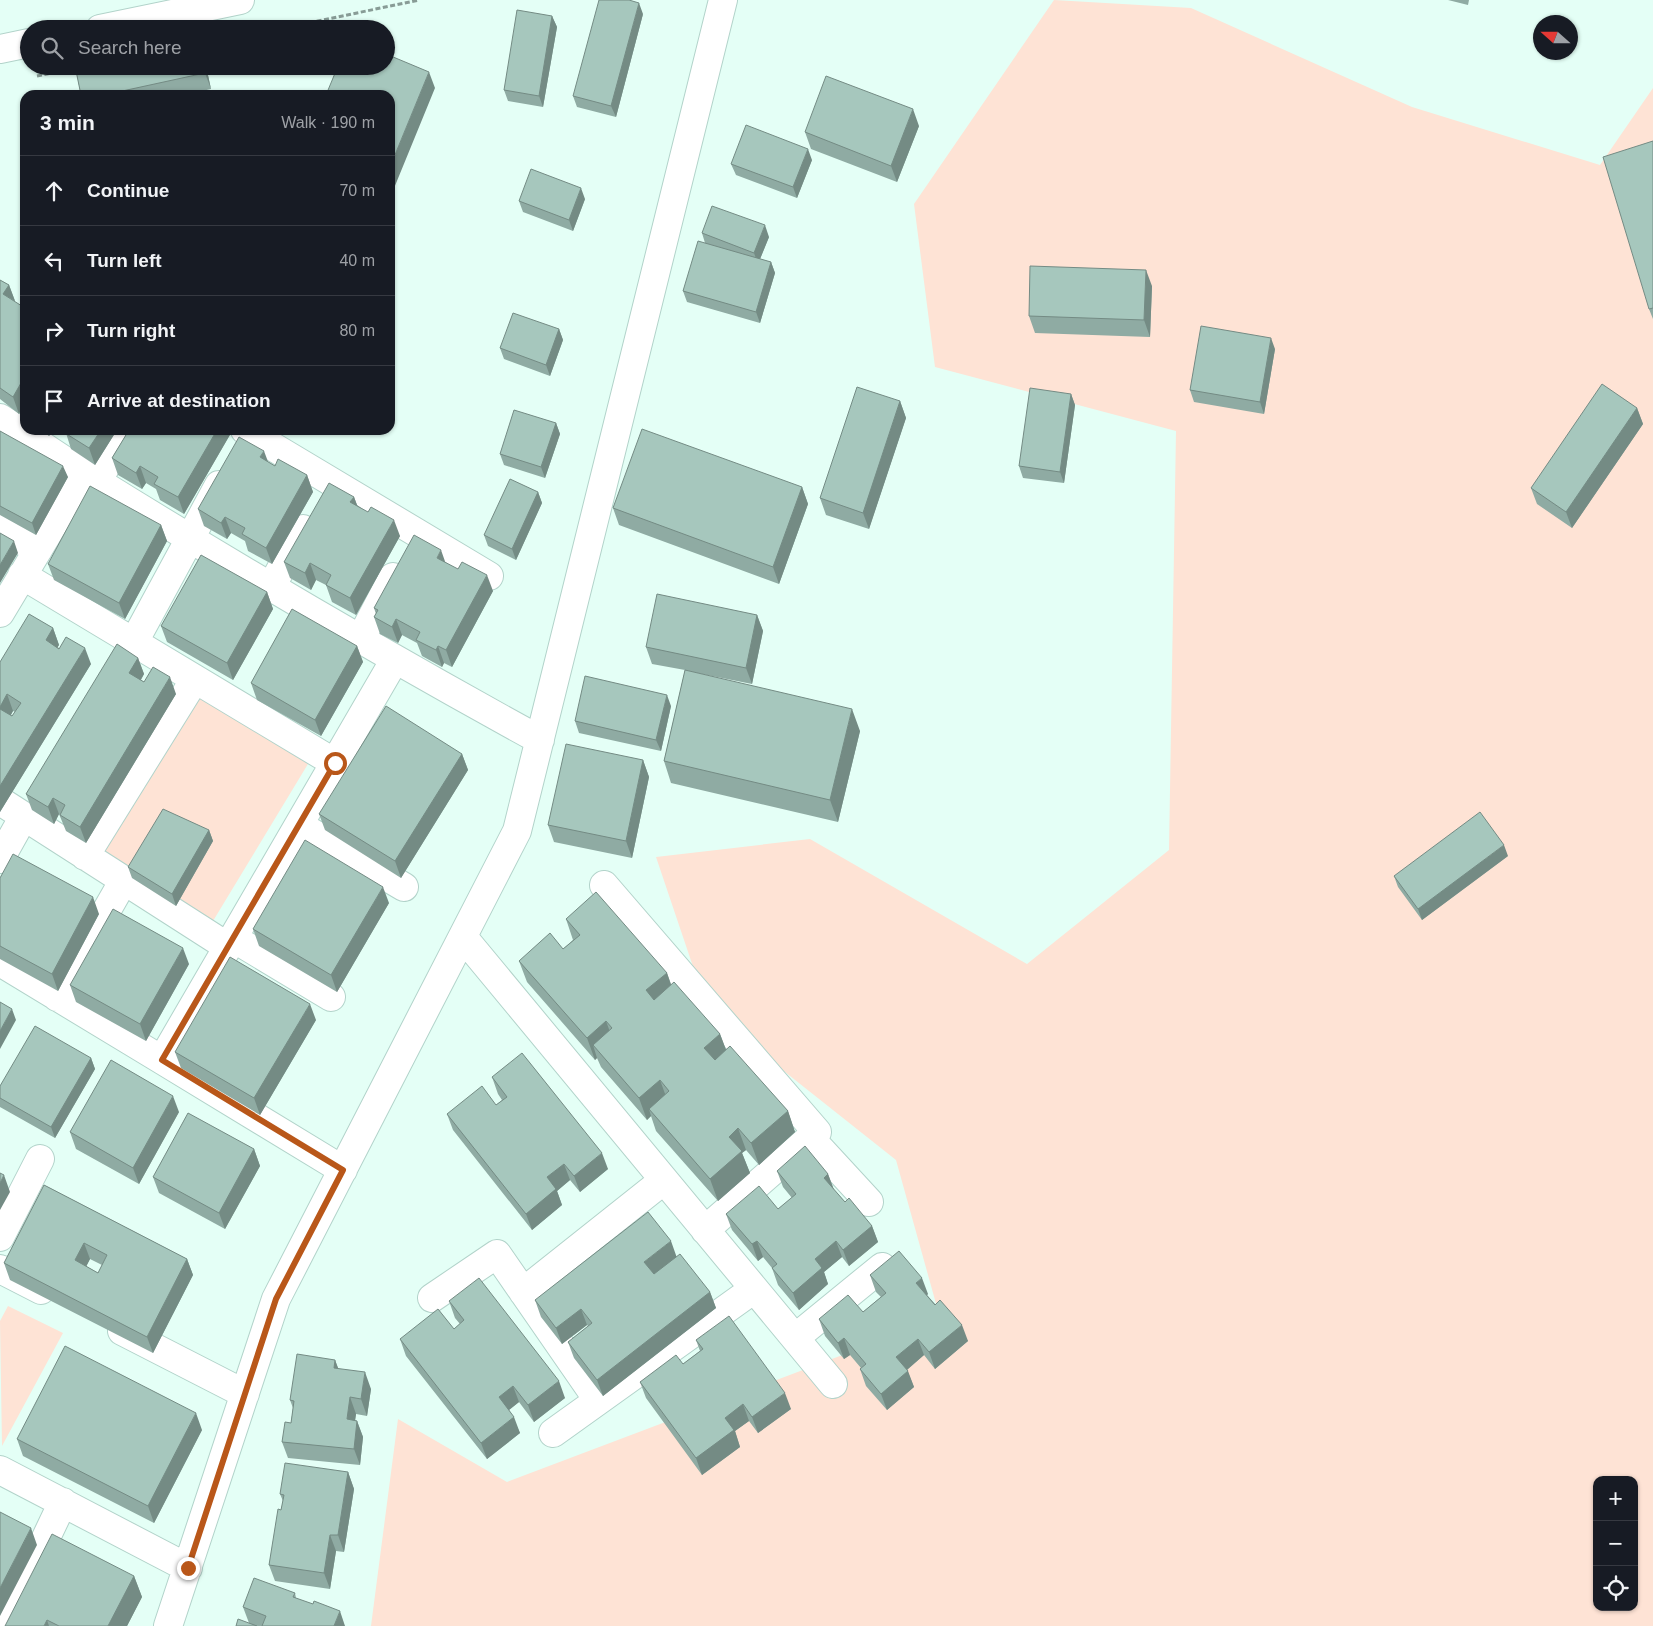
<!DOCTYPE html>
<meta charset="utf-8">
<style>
:root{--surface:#171b24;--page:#242831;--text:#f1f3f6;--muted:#9ea1a6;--line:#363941}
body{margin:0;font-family:Helvetica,sans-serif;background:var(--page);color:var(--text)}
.controls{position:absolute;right:15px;bottom:15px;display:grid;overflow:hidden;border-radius:10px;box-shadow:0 1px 4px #0004}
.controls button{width:45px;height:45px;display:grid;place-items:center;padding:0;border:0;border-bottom:1px solid var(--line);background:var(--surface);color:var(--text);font:25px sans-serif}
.compass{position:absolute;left:1533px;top:15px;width:45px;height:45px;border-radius:50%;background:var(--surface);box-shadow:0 1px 4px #0004;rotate:291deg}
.stop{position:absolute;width:15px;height:15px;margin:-11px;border:4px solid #b95719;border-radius:50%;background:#fff}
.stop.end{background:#b95719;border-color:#fff;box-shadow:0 1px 5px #0008}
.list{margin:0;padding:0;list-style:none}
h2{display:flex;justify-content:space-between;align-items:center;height:65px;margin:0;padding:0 20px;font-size:21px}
h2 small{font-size:16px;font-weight:400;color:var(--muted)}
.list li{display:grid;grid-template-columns:32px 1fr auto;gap:15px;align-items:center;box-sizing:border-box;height:70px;padding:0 20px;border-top:1px solid var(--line)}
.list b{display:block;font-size:19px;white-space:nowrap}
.list em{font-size:16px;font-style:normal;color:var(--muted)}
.icon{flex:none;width:28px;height:28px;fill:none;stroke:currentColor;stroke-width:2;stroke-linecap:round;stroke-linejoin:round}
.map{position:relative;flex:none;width:1653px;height:1626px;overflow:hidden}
.search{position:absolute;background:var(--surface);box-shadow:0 1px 4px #0004;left:20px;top:20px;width:375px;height:55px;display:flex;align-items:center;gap:12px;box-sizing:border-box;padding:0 18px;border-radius:28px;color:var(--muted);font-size:19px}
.panel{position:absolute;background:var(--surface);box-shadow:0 1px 4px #0004;left:20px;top:90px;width:375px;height:345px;border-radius:15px}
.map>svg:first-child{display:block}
.green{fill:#fee3d5;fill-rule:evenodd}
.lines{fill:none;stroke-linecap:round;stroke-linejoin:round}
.minor-casing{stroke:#b2d3ca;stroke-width:30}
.primary-casing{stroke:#b2d3ca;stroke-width:30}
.path{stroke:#889c96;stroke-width:3;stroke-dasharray:5 2.5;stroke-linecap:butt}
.minor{stroke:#fff;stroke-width:28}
.primary{stroke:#fff;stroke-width:28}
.wall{fill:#8faba3;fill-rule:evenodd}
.shaded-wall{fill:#748b84}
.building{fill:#a6c7bd;stroke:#748b84;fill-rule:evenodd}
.route{stroke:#b95719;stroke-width:6}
</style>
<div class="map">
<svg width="1653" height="1626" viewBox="0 0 1653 1626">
<rect width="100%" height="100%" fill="#e4fff6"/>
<path class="green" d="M1054 0 1191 8 1412 107 1600 165 1653 88V1626H371L398 1419 507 1482 940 1318 896 1160 708 1011 656 857 810 839 1027 964 1169 850 1176 431 935 367 914 204ZM1597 1480H1634V1607H1597Z
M198 694 311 759 213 921 101 849Z
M8 1306 63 1333 2 1446 0 1321Z"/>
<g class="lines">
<defs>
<path id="minor" d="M0 418C33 439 65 462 98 482 243 572 390 658 540 740
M245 430 489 576
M97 481 128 430
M0 528 38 550
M22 575 335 763
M271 587 303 529
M0 613 84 473
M360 640 393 577
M134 642 219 485
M0 801 228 947
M299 825 404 887
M85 856 195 679
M0 859 24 816
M604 885 817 1132 705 1230
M463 937 833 1384
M233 938 331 997
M0 962 162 1060 394 661
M57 997 124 880
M162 1060 343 1170
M810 1138 869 1202
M0 1237 40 1159
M0 1269 41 1290
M523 1292 664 1180
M432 1298 497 1254 598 1400
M122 1331 245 1394
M795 1338 882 1267
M553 1433 754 1289
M0 1470 188 1568
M4 1626 63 1502
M168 1626 276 1299 517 831 723 0"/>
<path id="primary" d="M100 29 240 0
M0 49 29 43"/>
</defs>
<use href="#minor" class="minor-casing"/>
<use href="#primary" class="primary-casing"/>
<path class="path" d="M280 29 419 0
M37 76 77 68"/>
<use href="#minor" class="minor"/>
<use href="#primary" class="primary"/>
</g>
<path class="wall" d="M1448 0H1469L1468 5Z
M643 14 616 117 577 107 573 96Z
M552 16 557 27 543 107 508 101 504 90Z
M75 66H206L211 89 185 95H81Z
M919 126 897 182 811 149 805 132Z
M1653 141V319L1649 309Z
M812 160 797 198 736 175 731 164Z
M585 199 573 231 523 212 519 201Z
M702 233 769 237 760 259 771 262 775 273 760 323 687 302 683 291 705 243Z
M0 280 9 285 15 301 19 414 0 399Z
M1152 286 1150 337 1035 333 1029 316Z
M559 329 563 340 550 376 504 359 500 348Z
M1275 349 1264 414 1194 402 1190 390Z
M1071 394 1075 405 1064 483 1023 478 1019 466Z
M900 401 906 418 869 529 826 515 820 498Z
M1637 408 1643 424 1572 528 1537 504 1531 488Z
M556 423 560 434 545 478 504 465 500 454Z
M41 430H53L49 436Z
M60 430H117L95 465 71 449 66 433Z
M129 430H230L231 433 184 514 160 500 156 489 146 483 142 489 118 475 112 458Z
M0 431 68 477 36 535 0 515Z
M268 462 275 466 307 475 313 492 272 564 248 551 245 541 231 533 227 539 204 526 198 509Z
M802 487 808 504 779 584 619 525 613 508Z
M538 492 542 503 516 560 488 546 484 535Z
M354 497 357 505 400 536 356 615 332 602 326 585 316 580 311 590 290 578 284 562Z
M161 525 167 541 125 619 54 580 48 564Z
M445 562 493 591 452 667 444 663 442 667 422 656 417 643 402 635 398 643 380 634 374 617 376 614 374 608Z
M267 592 273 609 233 680 167 642 161 626Z
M757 615 763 631 752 684 687 671 860 731 838 822 671 783 664 761 685 670 652 664 646 647Z
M53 628 59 645 57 647 91 664 0 812V662ZM13 711 15 712 12 716 11 715Z
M357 646 363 662 321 736 257 700 251 683Z
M138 658 144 674 141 680 144 682 176 694 86 843 66 831 59 814 54 824 32 810 26 794Z
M671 706 661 751 579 733 575 721Z
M462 754 468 770 401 878 325 830 319 814Z
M643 760 649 777 632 858 554 842 548 825Z
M209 830 213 841 176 906 132 878 128 867Z
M1508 856 1422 920 1398 887 1394 876Z
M0 878 99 914 58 991 0 959Z
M389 903 337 992 259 946 253 929Z
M566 919 667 973 671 984 720 1034 726 1050 788 1111 795 1132 759 1165 746 1150 742 1153 750 1173 718 1201 656 1131 651 1116 647 1120 601 1067 597 1058 595 1060 527 982 519 961 563 949 573 940Z
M189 964 146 1041 76 1002 70 985Z
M316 1020 260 1115 181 1068 175 1052Z
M91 1058 95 1069 55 1138 0 1107V1086Z
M492 1077 608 1169 580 1192 570 1180 557 1191 562 1205 532 1230 453 1130 447 1114 496 1105 502 1100 498 1094Z
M179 1112 139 1184 76 1149 70 1132Z
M254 1149 260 1166 225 1229 159 1193 153 1177Z
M777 1171 828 1174 834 1190 845 1202 872 1226 878 1242 849 1266 842 1257 824 1272 828 1284 799 1310 778 1285 772 1268 763 1257 758 1261 732 1230 726 1214 778 1209 792 1198 783 1187Z
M44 1185 187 1259 193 1275 153 1353 10 1280 4 1263ZM90 1259 102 1265 98 1273 86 1266Z
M676 1257 710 1292 716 1308 603 1396 574 1358 568 1342 588 1326 587 1325 562 1344 541 1317 535 1300Z
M870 1275 928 1294 927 1295 968 1341 935 1369 924 1355 907 1370 914 1387 887 1410 866 1386 860 1369 861 1368 850 1355 844 1359 825 1336 819 1319 863 1312 881 1297 876 1292Z
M449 1301 565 1398 534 1422 519 1402 509 1410 520 1433 487 1459 406 1356 400 1339 454 1329 460 1324 455 1318Z
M696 1340 791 1409 758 1433 749 1421 735 1431 740 1447 702 1475 646 1398 640 1382 683 1364 700 1351Z
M335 1360 338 1368 371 1389 367 1416 356 1414 355 1420 357 1421 363 1437 360 1465 288 1458 282 1442 291 1423 293 1408 290 1400Z
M202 1430 154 1523 23 1456 17 1439Z
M348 1472 354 1489 344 1552 336 1551 330 1589 275 1581 269 1565 281 1510 283 1501 280 1494Z
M134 1576 142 1597 127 1626H5Z
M295 1593 296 1598 345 1626H236L249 1623 243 1607Z"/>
<path class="shaded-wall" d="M639 3 643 14 616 117 611 106Z
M552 16 557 27 543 107 539 96Z
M203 66H206L211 89 205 73Z
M429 72 435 88 390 198V167Z
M913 109 919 126 897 182 891 166Z
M808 149 812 160 797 198 793 187Z
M581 188 585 199 573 231 569 220Z
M765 225 769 237 758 264 754 253Z
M771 262 775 273 760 323 756 312Z
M1146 270 1152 286 1150 337 1144 320Z
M9 285 15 301 3 294Z
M559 329 563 340 550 376 546 365Z
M1271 338 1275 349 1264 414 1260 402Z
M25 376V403L19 414 13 397Z
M1071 394 1075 405 1064 483 1060 472Z
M900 401 906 418 869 529 863 513Z
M1637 408 1643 424 1572 528 1566 512Z
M556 423 560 434 545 478 541 467Z
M47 430H53L49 436Z
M101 430H117L95 465 89 448Z
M217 430H230L231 433 184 514 178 497Z
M264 451 270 467 260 457Z
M63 466 68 477 36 535 32 523Z
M140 466 146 483 142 489 136 473Z
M307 475 313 492 272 564 266 548Z
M802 487 808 504 779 584 773 567Z
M538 492 542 503 516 560 512 549Z
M354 497 360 513 350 502Z
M225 517 231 533 227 539 221 523Z
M394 520 400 536 356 615 350 598Z
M161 525 167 541 125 619 119 603Z
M14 541 18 553 0 583V565Z
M441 550 447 567 437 558Z
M310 563 316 580 311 590 305 573Z
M487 575 493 591 452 667 446 650Z
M267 592 273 609 233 680 227 663Z
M757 615 763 631 752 684 746 668Z
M396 619 402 635 398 643 392 627Z
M53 628 59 645 52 657 46 640Z
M357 646 363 662 321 736 315 720Z
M438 646 444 663 442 667 436 650Z
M85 648 91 664 0 812V786Z
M138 658 144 674 135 689 129 673Z
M170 677 176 694 86 843 80 827Z
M7 694 13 711 5 725 0 711V707Z
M667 695 671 706 661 751 656 740Z
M852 709 860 731 838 822 830 800Z
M462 754 468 770 401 878 395 861Z
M643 760 649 777 632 858 626 841Z
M53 798 59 814 54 824 48 807Z
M209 830 213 841 176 906 172 894Z
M1504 845 1508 856 1422 920 1418 909Z
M383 887 389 903 337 992 331 975Z
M93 897 99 914 58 991 52 974Z
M183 948 189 964 146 1041 140 1024Z
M667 973 674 994 654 1012 646 990Z
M310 1004 316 1020 260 1115 254 1098Z
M12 1009 16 1020 0 1049V1031Z
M606 1021 614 1043 593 1045 597 1058 595 1060 587 1038Z
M720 1034 728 1055 712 1069 704 1048Z
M91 1058 95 1069 55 1138 51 1127Z
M660 1080 668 1102 649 1109 651 1116 647 1120 639 1098Z
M173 1096 179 1112 139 1184 133 1168Z
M788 1111 795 1132 759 1165 751 1143Z
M738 1128 746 1150 742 1153 750 1173 718 1201 710 1179 729 1137Z
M254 1149 260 1166 225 1229 219 1213Z
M602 1153 608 1169 580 1192 574 1176Z
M564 1164 570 1180 557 1191 562 1205 532 1230 526 1214 547 1177Z
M828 1174 834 1190 824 1178Z
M4 1175 10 1192 0 1210V1183Z
M872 1226 878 1242 849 1266 843 1250Z
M671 1241 677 1258 650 1279 644 1262Z
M757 1241 763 1257 758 1261 752 1244Z
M836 1241 842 1257 824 1272 828 1284 799 1310 793 1293 815 1259Z
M84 1243 90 1259 81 1277 75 1260Z
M187 1259 193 1275 153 1353 147 1337Z
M922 1278 928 1294 922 1300 916 1283Z
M710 1292 716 1308 603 1396 597 1380Z
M581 1309 587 1325 562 1344 556 1328Z
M962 1325 968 1341 935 1369 929 1352Z
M844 1338 850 1355 844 1359 838 1343Z
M918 1339 924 1355 902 1374 896 1357Z
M335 1360 341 1376 334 1368Z
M908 1371 914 1387 887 1410 881 1394Z
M365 1372 371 1389 367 1416 361 1399Z
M559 1381 565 1398 534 1422 528 1405Z
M513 1386 519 1402 505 1413 499 1397Z
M785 1393 791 1409 758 1433 752 1417Z
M350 1397 356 1414 353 1436 347 1419Z
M743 1404 749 1421 735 1431 740 1447 702 1475 696 1458 725 1418Z
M196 1413 202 1430 154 1523 148 1506Z
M514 1417 520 1433 487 1459 481 1443Z
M357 1421 363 1437 360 1465 354 1449Z
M348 1472 354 1489 344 1552 338 1535Z
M31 1528 37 1545 0 1616V1588Z
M330 1535 336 1551 330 1589 324 1573Z
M134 1576 142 1597 127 1626H108Z
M340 1611 345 1626H334Z
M47 1620 49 1626H44Z"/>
<path class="building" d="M599 0H629L639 3 611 106 573 96Z
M517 10 552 16 539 96 504 90Z
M386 54 429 72 390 167V95H326L338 66H386Z
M75 66H203L205 73 104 95H81Z
M826 76 913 109 891 166 805 132Z
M746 125 808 149 793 187 731 164Z
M1653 141V308L1649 309 1603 157Z
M531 169 581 188 569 220 519 201Z
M712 206 765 225 754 253 702 233Z
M698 241 771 262 756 312 683 291Z
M1030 266 1146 270 1144 320 1029 316Z
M0 280 9 285 3 294 25 308V376L13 397 0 388Z
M513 313 559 329 546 365 500 348Z
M1201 326 1271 338 1260 402 1190 390Z
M1602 384 1637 408 1566 512 1531 488Z
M857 387 900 401 863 513 820 498Z
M1030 388 1071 394 1060 472 1019 466Z
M514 410 556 423 541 467 500 454Z
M642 429 802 487 773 567 613 508Z
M67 430H101L89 448 65 433Z
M129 430H217L178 497 154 484 158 477 140 466 136 473 112 458Z
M0 431 63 466 32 523 0 506Z
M239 437 264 451 260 457 275 466 278 459 307 475 266 548 242 534 245 528 225 517 221 523 198 509Z
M510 479 538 492 512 549 484 535Z
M329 483 354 497 350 502 368 512 371 507 394 520 350 598 326 585 331 575 310 563 305 573 284 562Z
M90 486 161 525 119 603 48 564Z
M0 533 14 541 0 565Z
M414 535 441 550 437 558 458 569 462 562 487 575 446 650 438 646 436 650 416 640 420 632 396 619 392 627 374 617 378 610 374 608Z
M201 555 267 592 227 663 161 626Z
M657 594 757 615 746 668 646 647Z
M292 609 357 646 315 720 251 683Z
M29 614 53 628 46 640 59 649 66 637 85 648 0 786V709L12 716 21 703 7 694 0 707V662Z
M117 644 138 658 129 673 144 682 153 667 170 677 80 827 60 815 65 805 53 798 48 807 26 794Z
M685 670 852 709 830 800 664 761Z
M585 676 667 695 656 740 575 721Z
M386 706 462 754 395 861 319 814Z
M566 744 643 760 626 841 548 825Z
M163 809 209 830 172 894 128 867Z
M1480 812 1504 845 1418 909 1394 876Z
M305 840 383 887 331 975 253 929Z
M13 854 93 897 52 974 0 946V878Z
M596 892 667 973 646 990 654 1000 674 982 720 1034 704 1048 715 1060 730 1046 788 1111 751 1143 738 1128 729 1137 742 1151 710 1179 649 1109 669 1091 660 1080 639 1098 593 1045 612 1028 606 1021 587 1038 519 961 550 933 563 949 580 935 566 919Z
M113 909 183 948 140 1024 70 985Z
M230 957 310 1004 254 1098 175 1052Z
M0 1002 12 1009 0 1031Z
M35 1026 91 1058 51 1127 0 1098V1086Z
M522 1053 602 1153 574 1176 564 1164 547 1177 556 1189 526 1214 447 1114 482 1086 496 1105 507 1097 492 1077Z
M111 1060 173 1096 133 1168 70 1132Z
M188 1113 254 1149 219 1213 153 1177Z
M805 1146 828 1174 824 1178 845 1202 849 1198 872 1226 843 1250 836 1241 815 1259 822 1268 793 1293 772 1268 777 1264 757 1241 752 1244 726 1214 759 1186 778 1209 796 1194 777 1171Z
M0 1173 4 1175 0 1183Z
M44 1185 187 1259 147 1337 4 1263ZM84 1243 107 1255 98 1273 75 1260Z
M648 1212 671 1241 644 1262 654 1274 680 1254 710 1292 597 1380 568 1342 592 1323 581 1309 556 1328 535 1300Z
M899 1251 922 1278 916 1283 935 1305 940 1300 962 1325 929 1352 918 1339 896 1357 908 1371 881 1394 860 1369 866 1364 844 1338 838 1343 819 1319 848 1295 863 1312 886 1293 870 1275Z
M479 1278 559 1381 528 1405 513 1386 499 1397 514 1417 481 1443 400 1339 438 1309 454 1329 464 1320 449 1301Z
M729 1316 785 1393 752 1417 743 1404 725 1418 734 1430 696 1458 640 1382 676 1355 683 1364 703 1349 696 1340Z
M65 1346 196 1413 148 1506 17 1439Z
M297 1354 335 1360 334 1368 365 1372 361 1399 350 1397 347 1419 357 1421 354 1449 282 1442 285 1422 291 1423 294 1401 290 1400Z
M285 1463 348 1472 338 1535H330L324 1573 269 1565 278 1509 281 1510 284 1495 280 1494Z
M0 1512 31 1528 0 1588Z
M52 1534 134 1576 108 1626H59L47 1620 44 1626H5Z
M254 1578 295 1593 293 1597 313 1604 314 1601 340 1611 334 1626H262L266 1616 243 1607Z
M238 1619 257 1626H236Z"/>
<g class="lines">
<path class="route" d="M188 1568 276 1299 343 1170 162 1060 335 763"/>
</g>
</svg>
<div class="controls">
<button>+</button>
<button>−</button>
<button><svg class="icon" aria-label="locate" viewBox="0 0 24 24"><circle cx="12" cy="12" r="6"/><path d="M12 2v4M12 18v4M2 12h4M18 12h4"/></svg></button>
</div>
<svg class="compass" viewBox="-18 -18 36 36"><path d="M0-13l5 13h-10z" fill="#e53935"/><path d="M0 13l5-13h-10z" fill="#9ea1a6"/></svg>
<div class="stop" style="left:335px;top:763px"></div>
<div class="stop end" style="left:188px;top:1568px"></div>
<div class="search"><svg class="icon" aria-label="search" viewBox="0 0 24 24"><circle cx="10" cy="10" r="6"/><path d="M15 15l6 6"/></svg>Search here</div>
<section class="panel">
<h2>3 min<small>Walk · 190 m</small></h2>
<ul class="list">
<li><svg class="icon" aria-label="ahead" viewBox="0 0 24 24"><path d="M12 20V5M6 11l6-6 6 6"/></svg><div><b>Continue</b></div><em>70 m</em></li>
<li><svg class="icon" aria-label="left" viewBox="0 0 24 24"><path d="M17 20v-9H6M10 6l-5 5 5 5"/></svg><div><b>Turn left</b></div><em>40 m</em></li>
<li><svg class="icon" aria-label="right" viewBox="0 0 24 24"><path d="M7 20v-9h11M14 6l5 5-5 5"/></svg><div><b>Turn right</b></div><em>80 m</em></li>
<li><svg class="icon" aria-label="arrive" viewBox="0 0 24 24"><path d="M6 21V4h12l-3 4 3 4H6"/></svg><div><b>Arrive at destination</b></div></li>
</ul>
</section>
</div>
